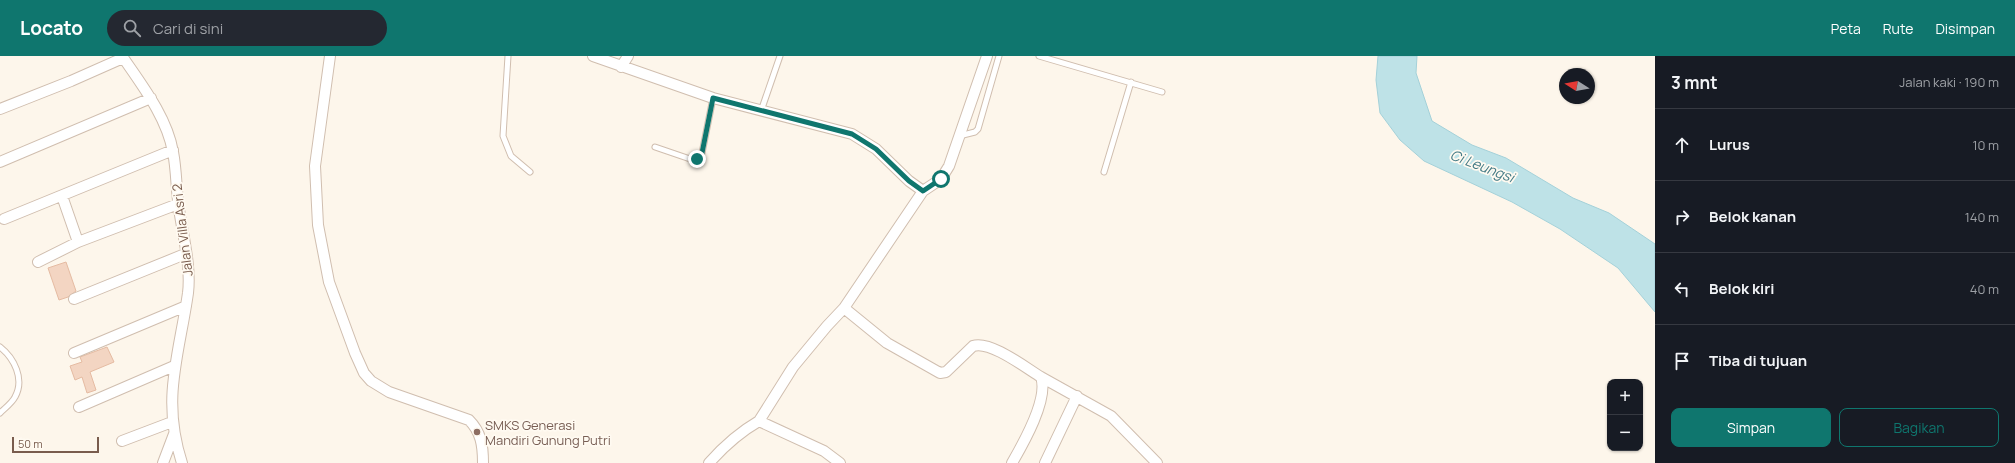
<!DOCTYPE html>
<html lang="id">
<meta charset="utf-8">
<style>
:root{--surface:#171b24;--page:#242831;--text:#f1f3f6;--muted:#9ea1a6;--line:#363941;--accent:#0f766e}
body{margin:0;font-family:Manrope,sans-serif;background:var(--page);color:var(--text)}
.controls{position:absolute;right:12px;bottom:12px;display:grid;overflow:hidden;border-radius:8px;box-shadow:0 1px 3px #0004}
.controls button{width:36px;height:36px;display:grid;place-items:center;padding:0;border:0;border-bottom:1px solid var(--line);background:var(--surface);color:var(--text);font:20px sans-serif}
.compass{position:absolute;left:1559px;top:12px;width:36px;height:36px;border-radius:50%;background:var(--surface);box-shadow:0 1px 3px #0004;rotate:281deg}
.scale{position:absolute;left:12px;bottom:10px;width:87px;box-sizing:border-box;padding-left:4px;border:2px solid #795c4d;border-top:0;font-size:11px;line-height:14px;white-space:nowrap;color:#795c4d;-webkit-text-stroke:3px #fffaf1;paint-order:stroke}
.stop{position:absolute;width:12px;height:12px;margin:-9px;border:3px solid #0f766e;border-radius:50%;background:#fff}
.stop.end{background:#0f766e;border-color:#fff;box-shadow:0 1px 4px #0008}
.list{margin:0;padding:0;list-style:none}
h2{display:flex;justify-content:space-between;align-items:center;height:52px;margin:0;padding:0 16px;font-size:17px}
h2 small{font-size:13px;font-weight:400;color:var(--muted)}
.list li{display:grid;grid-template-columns:26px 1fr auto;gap:12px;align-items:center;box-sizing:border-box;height:72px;padding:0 16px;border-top:1px solid var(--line)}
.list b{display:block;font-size:15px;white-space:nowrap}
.list em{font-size:13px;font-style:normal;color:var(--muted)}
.actions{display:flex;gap:8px;padding:12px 16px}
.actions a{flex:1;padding:9px 0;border:1px solid var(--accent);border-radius:8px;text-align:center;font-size:14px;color:var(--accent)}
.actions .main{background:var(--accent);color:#fff}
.icon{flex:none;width:22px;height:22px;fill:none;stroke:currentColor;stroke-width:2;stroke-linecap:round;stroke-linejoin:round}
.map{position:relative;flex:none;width:1655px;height:407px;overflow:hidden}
header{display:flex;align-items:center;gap:24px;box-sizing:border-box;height:56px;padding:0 20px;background:var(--accent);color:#fff}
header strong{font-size:19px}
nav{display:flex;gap:22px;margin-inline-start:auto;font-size:14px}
.search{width:280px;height:36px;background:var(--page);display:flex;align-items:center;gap:10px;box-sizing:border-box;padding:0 14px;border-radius:22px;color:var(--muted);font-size:15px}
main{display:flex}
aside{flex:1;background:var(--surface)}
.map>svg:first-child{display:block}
.water{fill:#bee2e7;stroke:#a4d1d9}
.building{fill:#f3d5c2;stroke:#e5bba2}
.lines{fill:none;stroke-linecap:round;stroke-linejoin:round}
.lane-casing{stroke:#d0beaf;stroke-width:7}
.street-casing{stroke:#d0beaf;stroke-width:12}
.lane{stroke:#fff;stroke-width:5}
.street{stroke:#fff;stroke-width:10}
.route{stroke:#0f766e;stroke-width:5}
.education-dot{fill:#8d6e63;stroke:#fffaf1;stroke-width:1.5}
.labels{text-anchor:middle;stroke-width:3.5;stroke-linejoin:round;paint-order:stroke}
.street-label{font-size:13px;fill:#795c4d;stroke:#fffaf1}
.education-label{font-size:13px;fill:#785e54;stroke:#fffaf1;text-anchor:start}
.water-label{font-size:14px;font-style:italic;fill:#437a85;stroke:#fffaf1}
</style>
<header>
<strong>Locato</strong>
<div class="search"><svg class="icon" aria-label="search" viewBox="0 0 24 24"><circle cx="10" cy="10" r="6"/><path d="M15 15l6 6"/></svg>Cari di sini</div>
<nav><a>Peta</a><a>Rute</a><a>Disimpan</a></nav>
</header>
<main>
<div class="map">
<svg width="1655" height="407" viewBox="0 0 1655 407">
<rect width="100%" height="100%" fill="#fdf6eb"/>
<path class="water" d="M1378 0H1417L1416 17 1432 65 1472 89 1506 102 1573 142 1609 157 1655 188V256L1618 212 1560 173 1512 146 1424 105 1400 84 1380 57 1376 24Z"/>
<path class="building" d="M66 206 76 235 68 241 59 244 48 212Z
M107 291 114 306 90 316 96 334 87 337 82 321 75 324 70 310 82 306 80 301Z"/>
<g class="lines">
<defs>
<path id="lane" d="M508 0 503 80 511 100 530 116
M1039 0 1162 36
M761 55 780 0
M959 80 975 76 978 73 999 0
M655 91 693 104 697 103 702 97 713 42
M1104 116 1131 26
M0 291C14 302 25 323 15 341 12 347 5 352 0 357"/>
<path id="street" d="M122 0C141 28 167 61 173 96 177 116 176 138 180 159 184 184 191 212 188 237 179 300 161 343 182 407
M330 0 315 110 318 169 329 226 355 297 364 317 371 325 389 336 469 364C481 376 483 389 483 407
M593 0 713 42 852 78 876 93 909 125 923 135 941 123 949 110 987 0
M621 11 628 0
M0 53 71 25 123 2
M0 106 151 42
M62 140 78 186
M4 163 173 94
M38 206 78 186 178 148
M74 243 185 198
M844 252 887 287 940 317 946 316 973 290C990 284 1026 312 1041 321 1049 343 1023 388 1012 407
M74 297 186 250
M1041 321 1111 360 1157 407
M79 351 174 310
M759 365 793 311 827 270 844 252 923 135
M122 385 172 366
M163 407 174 378
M709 407C724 390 740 376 759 365L824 395 840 407
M1045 407 1077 340"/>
</defs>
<use href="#lane" class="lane-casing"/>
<use href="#street" class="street-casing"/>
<use href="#lane" class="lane"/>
<use href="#street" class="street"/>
</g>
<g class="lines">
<path class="route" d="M697 103 702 97 713 42 852 78 876 93 909 125 923 135 941 123"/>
</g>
<circle class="education-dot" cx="477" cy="376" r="4"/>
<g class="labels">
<g class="street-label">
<text transform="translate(182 174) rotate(-97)" y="5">Jalan Villa Asri 2</text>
</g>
<g class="education-label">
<text x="485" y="374">SMKS Generasi<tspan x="485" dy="15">Mandiri Gunung Putri</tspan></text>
</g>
<g class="water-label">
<text transform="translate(1482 110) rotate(21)" y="5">Ci Leungsi</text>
</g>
</g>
</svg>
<div class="controls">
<button>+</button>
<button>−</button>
</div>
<svg class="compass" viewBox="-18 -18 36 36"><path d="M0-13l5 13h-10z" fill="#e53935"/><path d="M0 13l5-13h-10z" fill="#9ea1a6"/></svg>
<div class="scale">50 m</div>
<div class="stop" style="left:941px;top:123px"></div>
<div class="stop end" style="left:697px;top:103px"></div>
</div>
<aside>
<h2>3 mnt<small>Jalan kaki · 190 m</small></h2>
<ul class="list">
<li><svg class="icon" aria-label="ahead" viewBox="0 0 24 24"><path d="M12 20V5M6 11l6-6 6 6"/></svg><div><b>Lurus</b></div><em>10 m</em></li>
<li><svg class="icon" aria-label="right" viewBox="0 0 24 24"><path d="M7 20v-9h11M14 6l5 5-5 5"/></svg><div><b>Belok kanan</b></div><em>140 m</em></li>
<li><svg class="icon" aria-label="left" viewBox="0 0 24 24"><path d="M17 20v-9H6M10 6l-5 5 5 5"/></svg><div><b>Belok kiri</b></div><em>40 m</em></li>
<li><svg class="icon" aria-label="arrive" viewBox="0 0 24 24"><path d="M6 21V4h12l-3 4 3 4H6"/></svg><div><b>Tiba di tujuan</b></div></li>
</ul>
<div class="actions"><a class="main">Simpan</a><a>Bagikan</a></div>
</aside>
</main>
